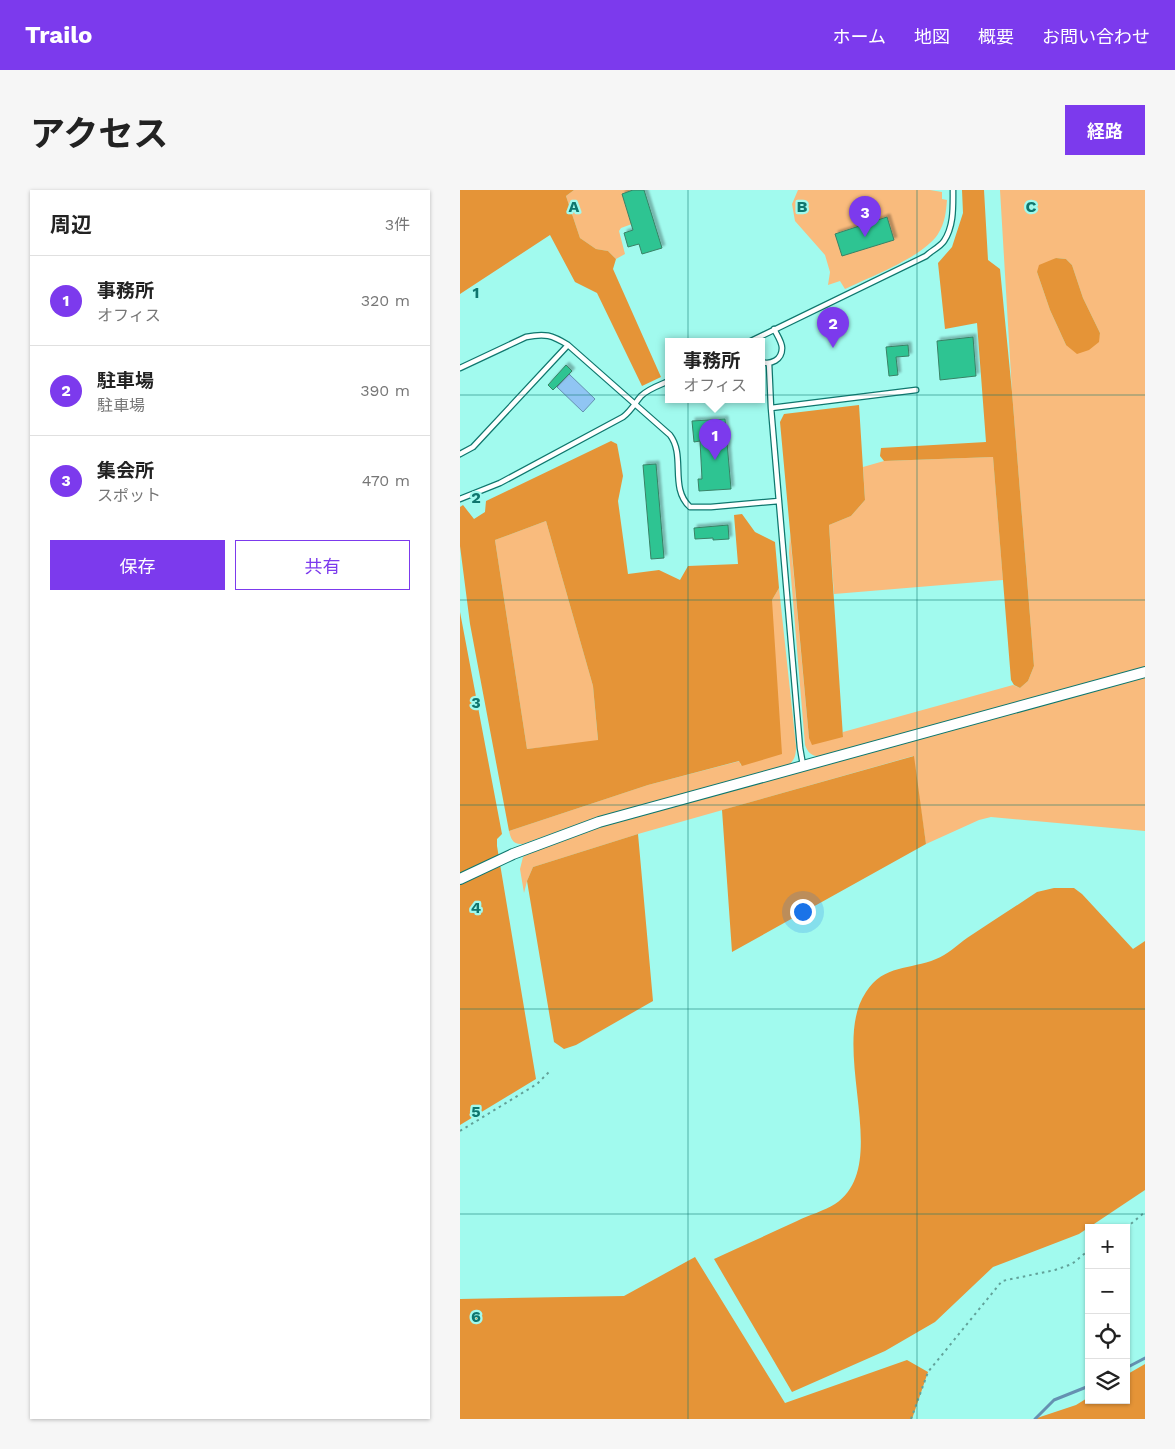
<!DOCTYPE html>
<html lang="ja">
<meta charset="utf-8">
<style>
:root{--surface:#fff;--page:#f6f6f6;--text:#222;--muted:#767676;--line:#e0e0e0;--accent:#7c3aed}
body{margin:0;font-family:"Work Sans","Noto Sans JP",sans-serif;background:var(--page);color:var(--text)}
.controls{position:absolute;right:15px;bottom:15px;display:grid;overflow:hidden;border-radius:0px;box-shadow:0 1px 4px #0004}
.controls button{width:45px;height:45px;display:grid;place-items:center;padding:0;border:0;border-bottom:1px solid var(--line);background:var(--surface);color:var(--text);font:25px sans-serif}
.you{position:absolute;left:342px;top:721px;width:18px;height:18px;margin:-12px;border:4px solid #fff;border-radius:50%;background:#1a73e8;box-shadow:0 0 0 8px #1a73e833}
.badge{display:grid;place-items:center;width:32px;height:32px;border-radius:50%;background:var(--accent);color:#fff;font-size:16px;font-weight:700}
.pin{position:absolute;translate:-50% -41px;filter:drop-shadow(0 1px 2px #0008)}
.pin::after{content:'';position:absolute;top:26px;width:18px;height:15px;background:inherit;clip-path:polygon(0 0,100% 0,50% 100%)}
.popup{position:absolute;left:205px;top:148px;width:100px;height:65px;box-sizing:border-box;display:grid;place-content:center;border-radius:0px;background:var(--surface);filter:drop-shadow(0 1px 4px #0005);font-size:16px;white-space:nowrap;color:var(--muted)}
.popup b{font-size:19px;color:var(--text)}
.popup::after{content:'';position:absolute;left:50%;top:100%;margin-left:-10px;border:10px solid transparent;border-top-color:var(--surface)}
.list{margin:0;padding:0;list-style:none}
h2{display:flex;justify-content:space-between;align-items:center;height:65px;margin:0;padding:0 20px;font-size:21px}
h2 small{font-size:16px;font-weight:400;color:var(--muted)}
.list li{display:grid;grid-template-columns:32px 1fr auto;gap:15px;align-items:center;box-sizing:border-box;height:90px;padding:0 20px;border-top:1px solid var(--line)}
.list b{display:block;font-size:19px;white-space:nowrap}
.list p{margin:0;font-size:16px;white-space:nowrap;color:var(--muted)}
.list em{font-size:16px;font-style:normal;color:var(--muted)}
.actions{display:flex;gap:10px;padding:15px 20px}
.actions a{flex:1;padding:11px 0;border:1px solid var(--accent);border-radius:0px;text-align:center;font-size:18px;color:var(--accent)}
.actions .main{background:var(--accent);color:#fff}
.icon{flex:none;width:28px;height:28px;fill:none;stroke:currentColor;stroke-width:2;stroke-linecap:round;stroke-linejoin:round}
.map{position:relative;flex:none;width:685px;height:1229px;overflow:hidden;border-radius:0px}
header{display:flex;align-items:center;gap:30px;box-sizing:border-box;height:70px;padding:0 25px;background:var(--accent);color:#fff}
header strong{font-size:24px}
nav{display:flex;gap:28px;margin-inline-start:auto;font-size:18px}
.intro{display:flex;align-items:center;justify-content:space-between;box-sizing:border-box;height:120px;padding:0 30px}
h1{margin:0;font-size:35px}
.button{padding:12px 22px;border-radius:0px;background:var(--accent);color:#fff;font-size:18px;font-weight:700}
main{display:flex;gap:30px;padding:0 30px}
aside{flex:1;background:var(--surface);border-radius:0px;box-shadow:0 1px 4px #0004}
.map>svg:first-child{display:block}
.green{fill:#f9bb7d;fill-rule:evenodd}
.forest{fill:#e59437;fill-rule:evenodd}
.water{fill:#90c5f3;stroke:#6591b1}
.lines{fill:none;stroke-linecap:round;stroke-linejoin:round}
.stream{stroke:#6591b1;stroke-width:3}
.building{fill:#2ec492;stroke:#398266;filter:url(#shadow)}
.service-casing{stroke:#0f776e;stroke-width:7}
.tertiary-casing{stroke:#0f776e;stroke-width:12}
.path{stroke:#62a199;stroke-width:2;stroke-dasharray:2.5 4;stroke-linecap:butt}
.service{stroke:#fff;stroke-width:4.5}
.tertiary{stroke:#fff;stroke-width:10}
.grid{fill:none;stroke:#0f766e;stroke-width:1;stroke-opacity:0.55}
.grid-label{font-size:16px;text-anchor:middle;font-weight:bold;fill:#0f766e;stroke:#a1faee;stroke-width:4.5;stroke-linejoin:round;paint-order:stroke}
</style>
<header>
<strong>Trailo</strong>
<nav><a>ホーム</a><a>地図</a><a>概要</a><a>お問い合わせ</a></nav>
</header>
<div class="intro"><h1>アクセス</h1><a class="button">経路</a></div>
<main>
<aside>
<h2>周辺<small>3件</small></h2>
<ul class="list">
<li><span class="badge">1</span><div><b>事務所</b><p>オフィス</p></div><em>320 m</em></li>
<li><span class="badge">2</span><div><b>駐車場</b><p>駐車場</p></div><em>390 m</em></li>
<li><span class="badge">3</span><div><b>集会所</b><p>スポット</p></div><em>470 m</em></li>
</ul>
<div class="actions"><a class="main">保存</a><a>共有</a></div>
</aside>
<div class="map">
<svg width="685" height="1229" viewBox="0 0 685 1229">
<defs>
<filter id="shadow"><feDropShadow dx="3" dy="-3" stdDeviation="1" flood-color="#0004"/></filter>
</defs>
<rect width="100%" height="100%" fill="#a1faee"/>
<path class="green" d="M114 0H173L162 4 172 34 161 38 159 41 165 64 156 69 148 61 136 59 120 48 106 6Z
M338 0H470L482 2V9L487 10C486 22 485 33 478 44 463 67 410 87 385 99L380 91 368 95 370 82 365 65 335 31 332 14Z
M540 0H685V477L362 566C352 567 348 563 345 555L329 363 330 344 349 548 383 547V542L553 495 560 498 568 491 574 476 552 202ZM596 68 606 69 612 75 623 108 640 143 638 152 606 155 590 120 577 82Z
M533 267 543 390 374 404 369 335 391 326 405 310 403 277 424 271Z
M86 331 133 496 138 551 67 559 35 350Z
M319 398 336 556C336 565 335 569 329 575L127 631 63 654C53 655 51 649 49 641L188 595 280 571 281 576 312 410Z
M685 487V641L531 627 519 630 466 654 453 566 178 644 73 677 67 691 64 703 60 679 63 667 68 664 137 637Z"/>
<path class="forest" d="M0 0H114L106 6 120 48 136 59 148 61 156 69 153 79 201 187 182 196 137 103 115 92 90 45 0 104Z
M502 0H524L528 70 540 79 552 202 574 476 568 491 560 498 554 495 551 490 533 267 424 271 420 266 421 258 526 252 517 133 485 139 478 73 492 57 503 23Z
M596 68 606 69 612 75 623 108 640 143 639 152 629 160 617 164 606 155 590 120 577 82 579 75Z
M399 215 405 310 391 326 369 335 383 547 352 555 349 548 320 232 324 224Z
M151 251 157 254 163 286 158 311 168 384 199 380 220 390 228 376 278 374 274 325 282 324 295 342 315 352 319 398 312 410 322 564 282 576 279 571 188 595 49 641 10 434 0 356V317L3 315 14 329 25 322 26 311ZM86 331 133 496 138 550 67 559 35 350Z
M0 422 42 644 37 649V656L76 889 0 935Z
M454 566 466 654 272 762 262 620Z
M178 644 193 811 116 855 104 859 94 852 67 691 73 677Z
M594 698H614L622 704 673 759 685 751V1000L619 1044 533 1077 475 1132 425 1161 332 1202 254 1069C282 1056 309 1044 337 1031 349 1025 364 1021 375 1014 434 975 368 858 406 802 424 774 450 780 476 769 487 765 497 755 507 748 530 733 553 718 577 702Z
M235 1067 325 1213 447 1170 468 1182 452 1229H0V1109L164 1106Z
M685 1174V1229H574L616 1215 629 1207V1210H666V1185Z"/>
<path class="water" d="M109 184 135 209 123 222 97 197Z"/>
<g class="lines">
<path class="stream" d="M666 1178 685 1168
M575 1229 594 1210 629 1196"/>
</g>
<path class="building" d="M173 0H184L202 58 182 64 179 54 168 57 164 43 173 40 162 4Z
M427 27 434 50 382 66 375 44Z
M513 147 516 186 480 190 477 151Z
M448 155 449 166 436 167 438 185 429 186 426 157Z
M106 175 112 181 93 200 88 195Z
M265 229 271 299 239 301 238 289H242L240 251 234 252 232 231Z
M196 274 204 368 191 369 183 275Z
M268 335 269 349 253 350V348L235 349 234 338Z"/>
<g class="lines">
<defs>
<path id="service" d="M291 151 466 66C471 61 480 57 484 51 494 36 493 17 493 0
M301 172C311 175 322 170 322 158 322 152 317 145 314 139
M309 173 311 218 340 558 343 575
M0 178 66 147C85 143 92 145 108 155L210 245C226 266 209 298 230 317H251L319 311
M311 218 456 200
M0 264 13 257 108 155
M0 309 40 293 163 227C171 221 175 213 181 206 188 199 200 195 209 191"/>
<path id="tertiary" d="M0 689 53 664 139 632 685 482"/>
</defs>
<use href="#service" class="service-casing"/>
<use href="#tertiary" class="tertiary-casing"/>
<path class="path" d="M0 941 77 894 91 880
M666 1038 685 1022
M451 1229 468 1182 542 1091 595 1080 612 1074 629 1060"/>
<use href="#service" class="service"/>
<use href="#tertiary" class="tertiary"/>
</g>
<path class="grid" d="M228 0V1229M457 0V1229M0 205H685M0 410H685M0 615H685M0 819H685M0 1024H685"/>
<g class="grid-label">
<text x="114" y="22">A</text>
<text x="342" y="22">B</text>
<text x="571" y="22">C</text>
<text x="16" y="108">1</text>
<text x="16" y="313">2</text>
<text x="16" y="518">3</text>
<text x="16" y="723">4</text>
<text x="16" y="927">5</text>
<text x="16" y="1132">6</text>
</g>
</svg>
<div class="controls">
<button>+</button>
<button>−</button>
<button><svg class="icon" aria-label="locate" viewBox="0 0 24 24"><circle cx="12" cy="12" r="6"/><path d="M12 2v4M12 18v4M2 12h4M18 12h4"/></svg></button>
<button><svg class="icon" aria-label="layers" viewBox="0 0 24 24"><path d="M12 4l9 5-9 5-9-5zM3 14l9 5 9-5"/></svg></button>
</div>
<div class="you"></div>
<div class="pin badge" style="left:255px;top:270px">1</div>
<div class="popup"><b>事務所</b>オフィス</div>
<div class="pin badge" style="left:373px;top:158px">2</div>
<div class="pin badge" style="left:405px;top:47px">3</div>
</div>
</main>
